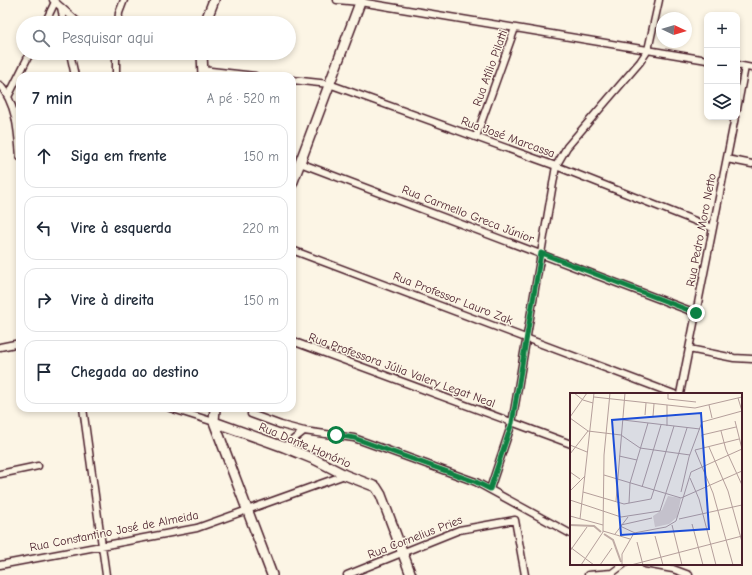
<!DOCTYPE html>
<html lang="pt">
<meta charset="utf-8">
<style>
:root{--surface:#fff;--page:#f6f6f7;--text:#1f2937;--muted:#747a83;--line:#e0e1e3}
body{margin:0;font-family:"Comic Neue",sans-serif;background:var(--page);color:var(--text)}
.controls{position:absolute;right:12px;top:12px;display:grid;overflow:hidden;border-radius:8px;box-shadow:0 2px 6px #0003}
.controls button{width:36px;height:36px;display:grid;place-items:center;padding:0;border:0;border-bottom:1px solid var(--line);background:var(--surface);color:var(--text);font:20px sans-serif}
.compass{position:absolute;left:656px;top:12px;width:36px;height:36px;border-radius:50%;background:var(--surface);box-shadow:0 2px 6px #0003;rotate:94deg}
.stop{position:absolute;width:12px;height:12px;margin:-9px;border:3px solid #0b8043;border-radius:50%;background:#fff}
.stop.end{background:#0b8043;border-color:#fff;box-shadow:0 1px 4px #0008}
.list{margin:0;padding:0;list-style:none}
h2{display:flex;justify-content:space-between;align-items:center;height:52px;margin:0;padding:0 16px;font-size:17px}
h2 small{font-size:13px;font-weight:400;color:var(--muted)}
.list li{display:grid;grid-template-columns:26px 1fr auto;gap:12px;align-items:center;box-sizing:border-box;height:64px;margin:0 8px 8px;padding:0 8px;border:1px solid var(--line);border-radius:12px}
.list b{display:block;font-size:15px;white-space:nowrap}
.list em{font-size:13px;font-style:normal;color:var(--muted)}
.icon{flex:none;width:22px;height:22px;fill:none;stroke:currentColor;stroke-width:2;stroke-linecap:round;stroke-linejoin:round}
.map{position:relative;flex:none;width:752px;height:575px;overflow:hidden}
.search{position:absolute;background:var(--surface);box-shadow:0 2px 6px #0003;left:16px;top:16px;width:280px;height:44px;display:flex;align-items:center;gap:10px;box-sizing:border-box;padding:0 14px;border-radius:22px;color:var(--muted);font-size:15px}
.panel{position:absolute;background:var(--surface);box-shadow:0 2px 6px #0003;left:16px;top:72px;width:280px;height:340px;border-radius:12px}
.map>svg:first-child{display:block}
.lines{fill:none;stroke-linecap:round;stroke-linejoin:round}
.street-casing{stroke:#4a1f2b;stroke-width:9}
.secondary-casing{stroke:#4a1f2b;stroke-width:12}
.street{stroke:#fcf5e5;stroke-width:6}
.secondary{stroke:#fcf5e5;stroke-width:9}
.route{stroke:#0b8043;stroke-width:5}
.labels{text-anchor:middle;stroke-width:3;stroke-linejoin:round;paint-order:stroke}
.street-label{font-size:12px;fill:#4a1f2b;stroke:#fcf5e5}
.inset-river{fill:none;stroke:#c0aca5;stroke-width:2}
.inset-road{fill:none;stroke:#b59f9b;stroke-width:1}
.view{fill:#1d4ed8;fill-opacity:0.15;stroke:#1d4ed8;stroke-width:2}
.inset-edge{fill:none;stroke:#4a1f2b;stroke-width:2}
</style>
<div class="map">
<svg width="752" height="575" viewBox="0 0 752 575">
<rect width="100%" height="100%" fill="#fcf5e5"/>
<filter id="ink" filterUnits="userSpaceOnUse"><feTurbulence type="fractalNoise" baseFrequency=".025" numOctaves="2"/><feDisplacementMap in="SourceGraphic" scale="8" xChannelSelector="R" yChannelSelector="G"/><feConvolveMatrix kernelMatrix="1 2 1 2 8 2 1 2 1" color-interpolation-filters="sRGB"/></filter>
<g filter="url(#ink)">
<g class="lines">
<defs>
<path id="street" d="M53 0 79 23
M337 0 360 2 707 60
M61 7 64 23
M45 23 55 2
M118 23 119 13 124 0
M70 53 75 76
M737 65 752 68
M202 70 255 76
M116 76V53
M292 80 329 84 556 166 713 228
M0 85C17 105 18 133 20 157
M8 97 30 53
M737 109 745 67
M476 137 515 28
M727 159 752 164
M300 163 696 313
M292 250 674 394
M292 341 571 444
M0 347 20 343
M689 349 734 358 752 359
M680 394 735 117
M83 408 106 575
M170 408 214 422
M251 414 281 425 304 431 354 438 476 482 571 534
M284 447 304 431
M0 474 38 466
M490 489 512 423 556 166 567 147 640 62 648 50 659 0
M645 564 673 569 689 575
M0 565 197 528 345 475
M347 575 459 530 515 520 525 575
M588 575 612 573 624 564"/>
<path id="secondary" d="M205 23 214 0
M202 53 203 76
M292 184 361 0
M215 408 214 422 272 575
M214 422 284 447 316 460 345 475 371 485 376 487 381 495 411 575"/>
</defs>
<use href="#street" class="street-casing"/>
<use href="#secondary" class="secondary-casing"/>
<use href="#street" class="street"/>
<use href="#secondary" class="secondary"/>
</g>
</g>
<g class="lines" filter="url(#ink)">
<path class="route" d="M336 435 354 438 476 482 490 489 512 423 541 253 696 313"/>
</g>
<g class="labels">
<g class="street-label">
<text transform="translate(490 68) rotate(-70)" y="4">Rua Atílio Pilatti</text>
<text transform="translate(508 137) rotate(20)" y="4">Rua José Marcassa</text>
<text transform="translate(468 214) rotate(21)" y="4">Rua Carmello Greca Júnior</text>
<text transform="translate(701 230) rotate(-79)" y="4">Rua Pedro Moro Netto</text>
<text transform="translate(453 298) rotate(21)" y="4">Rua Professor Lauro Zak</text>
<text transform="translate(402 370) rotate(20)" y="4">Rua Professora Júlia Valery Legat Neal</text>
<text transform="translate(305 445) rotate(23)" y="4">Rua Dante Honório</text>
<text transform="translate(114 531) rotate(-11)" y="4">Rua Constantino José de Almeida</text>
<text transform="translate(415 537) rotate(-21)" y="4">Rua Cornelius Pries</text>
</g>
</g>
<g transform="translate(570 393)">
<rect width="172" height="172" fill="#fcf5e5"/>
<path d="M98 103 111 105 107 124 99 131 85 134 83 123 92 117Z" fill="#e2d5ca"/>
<path class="inset-river" d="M0 132 24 133 31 139M34 141 43 147 51 169"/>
<path class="inset-road" d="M4 0 13 7 23 10M98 0V6L126 9M24 4 125 15 172 4M168 5 172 18M139 12 142 25M75 22 76 10M83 23 84 11M0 24 17 0M0 25 18 38 51 42 70 55 120 62M53 27 130 36M165 28 172 56M97 33V12M151 38 156 57 172 92M132 42 166 34M132 42 134 55M0 52 17 59M139 54 158 98 172 149M0 61 18 38M49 63 67 67M0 79 10 86M34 82 111 105 172 78M120 85 129 106 146 172M72 94 91 32M0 98 15 83M13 99 54 111 81 106 104 33M111 99 119 64 132 29 172 18M0 107 51 124 90 118 117 35M46 108 55 0M59 110 60 90 78 30M0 123 33 132M10 126 24 0M109 126 172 112M122 131 133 172M51 132 82 125M102 132 112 172M50 133 65 140M33 138 60 146M45 141 58 124M85 143 93 172M67 149 73 172M0 154 24 172M0 158 17 134M52 171V161L64 140 96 134 106 128 121 79 172 56M11 172 33 139 34 62 40 0M30 172 42 155M61 172 172 143M163 172 143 100 125 57 169 46"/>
<path class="view" d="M131 20 139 136 51 142 42 27Z"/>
<rect width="172" height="172" class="inset-edge"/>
</g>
</svg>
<div class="controls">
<button>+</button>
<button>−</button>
<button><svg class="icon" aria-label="layers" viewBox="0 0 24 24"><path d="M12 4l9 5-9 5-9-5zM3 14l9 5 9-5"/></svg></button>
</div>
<svg class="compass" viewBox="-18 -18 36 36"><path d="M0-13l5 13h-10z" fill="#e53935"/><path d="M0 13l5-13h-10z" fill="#747a83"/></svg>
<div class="stop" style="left:336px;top:435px"></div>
<div class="stop end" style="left:696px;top:313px"></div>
<div class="search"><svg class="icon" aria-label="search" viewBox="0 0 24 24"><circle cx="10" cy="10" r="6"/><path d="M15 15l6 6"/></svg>Pesquisar aqui</div>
<section class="panel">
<h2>7 min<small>A pé · 520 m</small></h2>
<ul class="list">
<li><svg class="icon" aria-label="ahead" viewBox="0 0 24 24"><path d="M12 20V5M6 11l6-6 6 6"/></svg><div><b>Siga em frente</b></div><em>150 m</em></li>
<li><svg class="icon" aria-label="left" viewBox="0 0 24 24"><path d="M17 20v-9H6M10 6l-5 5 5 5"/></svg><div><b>Vire à esquerda</b></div><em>220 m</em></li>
<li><svg class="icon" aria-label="right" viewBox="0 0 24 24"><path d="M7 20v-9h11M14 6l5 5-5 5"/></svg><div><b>Vire à direita</b></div><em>150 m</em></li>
<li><svg class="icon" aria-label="arrive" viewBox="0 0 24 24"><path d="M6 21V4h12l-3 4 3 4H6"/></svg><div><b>Chegada ao destino</b></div></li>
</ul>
</section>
</div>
